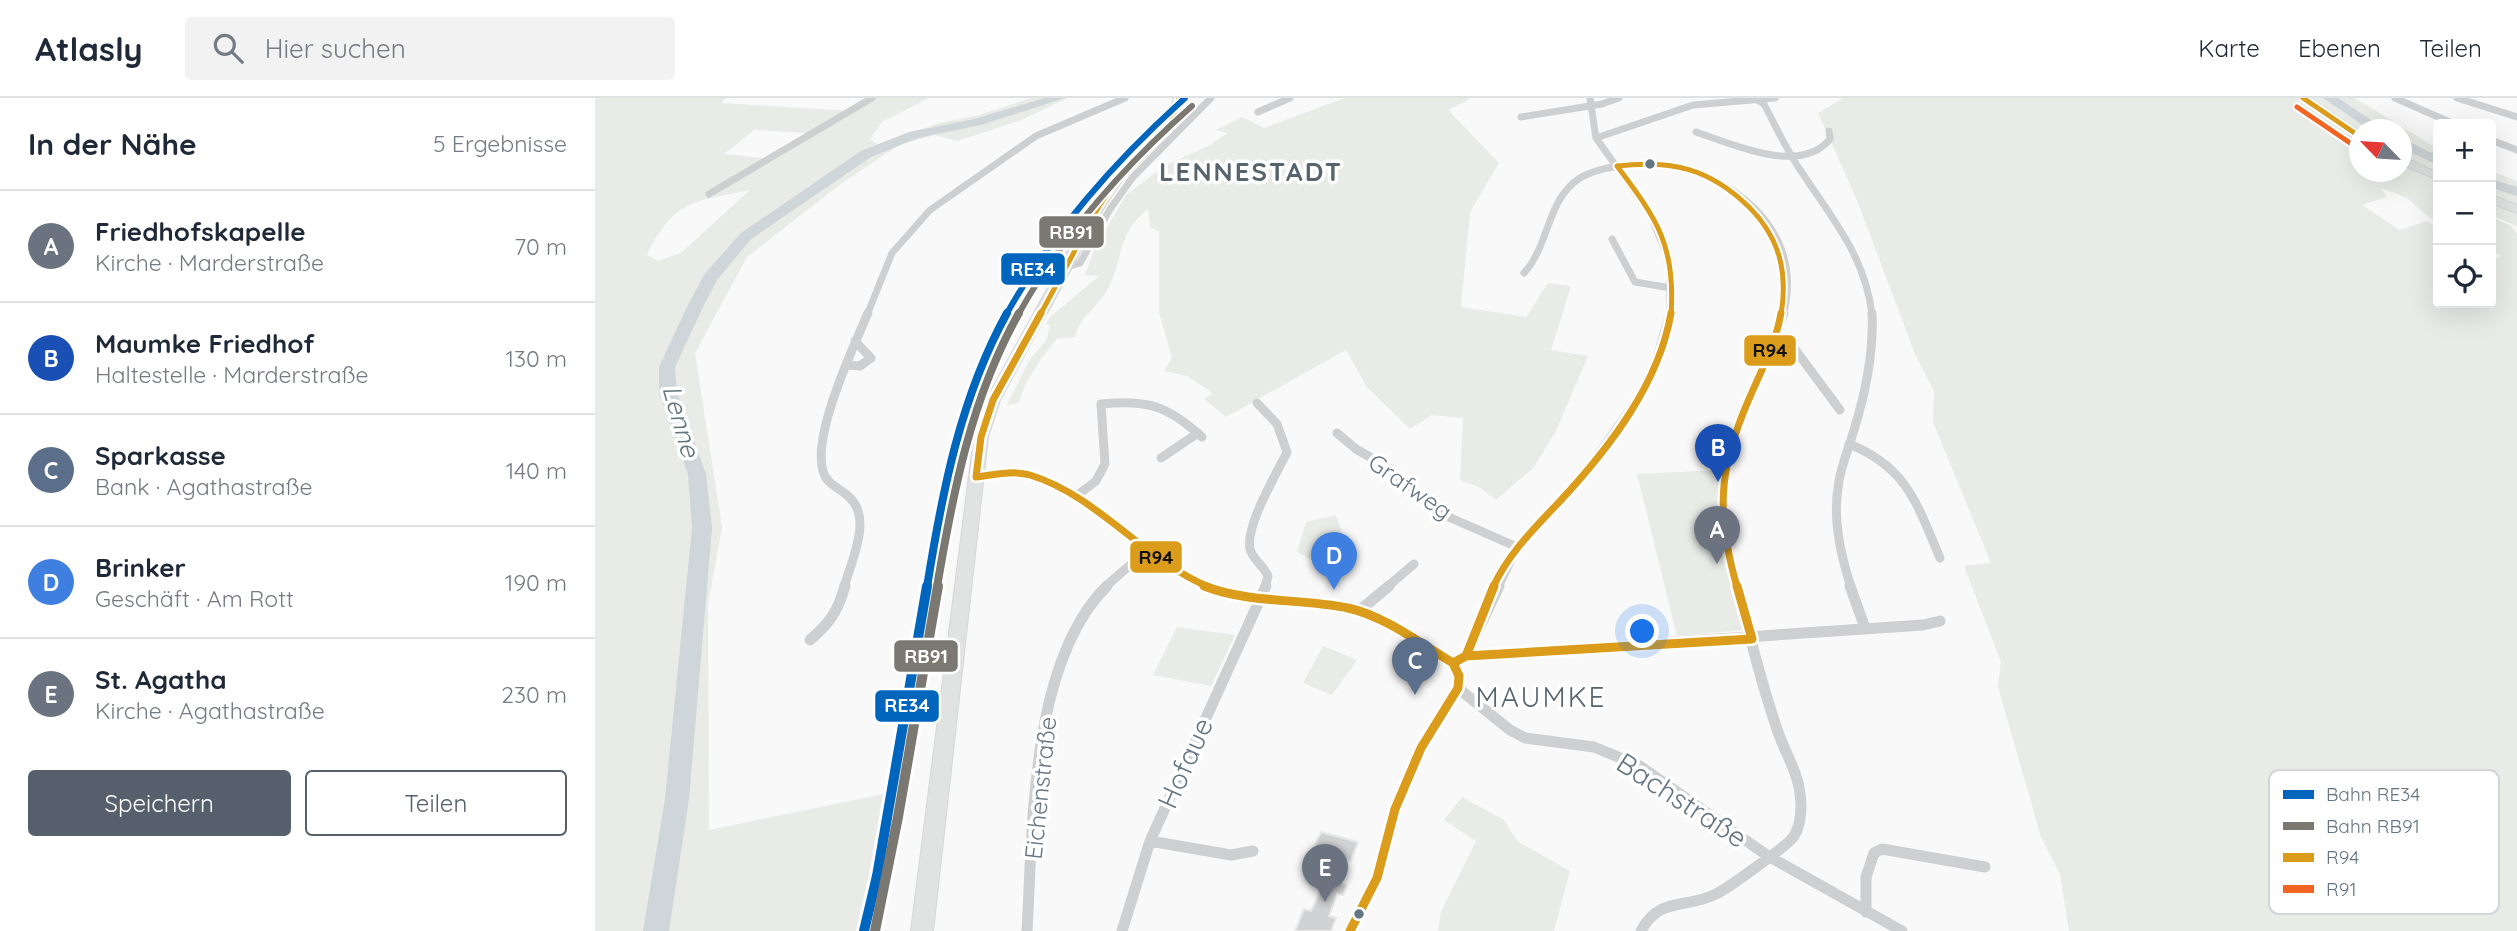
<!DOCTYPE html>
<html lang="de">
<meta charset="utf-8">
<style>
:root{--surface:#fff;--page:#f2f2f3;--text:#1f2937;--muted:#747a83;--line:#e0e1e3;--accent:#56606c}
body{margin:0;font-family:Quicksand,sans-serif;background:var(--page);color:var(--text)}
.controls{position:absolute;right:21px;top:21px;display:grid;overflow:hidden;border-radius:7px;box-shadow:0 7px 28px #0002}
.controls button{width:63px;height:63px;display:grid;place-items:center;padding:0;border:0;border-bottom:2px solid var(--line);background:var(--surface);color:var(--text);font:35px sans-serif}
.compass{position:absolute;left:1754px;top:21px;width:63px;height:63px;border-radius:50%;background:var(--surface);box-shadow:0 7px 28px #0002;rotate:295deg}
.you{position:absolute;left:1048px;top:534px;width:24px;height:24px;margin:-18px;border:5px solid #fff;border-radius:50%;background:#1a73e8;box-shadow:0 0 0 10px #1a73e833}
.badge{display:grid;place-items:center;width:46px;height:46px;border-radius:50%;background:var(--accent);color:#fff;font-size:23px;font-weight:700}
.pin{position:absolute;translate:-50% -58px;filter:drop-shadow(0 2px 4px #0008)}
.pin::after{content:'';position:absolute;top:37px;width:24px;height:21px;background:inherit;clip-path:polygon(0 0,100% 0,50% 100%)}
.list{margin:0;padding:0;list-style:none}
h2{display:flex;justify-content:space-between;align-items:center;height:91px;margin:0;padding:0 28px;font-size:30px}
h2 small{font-size:23px;font-weight:400;color:var(--muted)}
.list li{display:grid;grid-template-columns:46px 1fr auto;gap:21px;align-items:center;box-sizing:border-box;height:112px;padding:0 28px;border-top:2px solid var(--line)}
.list b{display:block;font-size:26px;white-space:nowrap}
.list p{margin:0;font-size:23px;white-space:nowrap;color:var(--muted)}
.list em{font-size:23px;font-style:normal;color:var(--muted)}
.actions{display:flex;gap:14px;padding:21px 28px}
.actions a{flex:1;padding:16px 0;border:2px solid var(--accent);border-radius:7px;text-align:center;font-size:24px;color:var(--accent)}
.actions .main{background:var(--accent);color:#fff}
.icon{flex:none;width:38px;height:38px;fill:none;stroke:currentColor;stroke-width:2;stroke-linecap:round;stroke-linejoin:round}
.map{position:relative;flex:none;width:1922px;height:833px;overflow:hidden}
header{display:flex;align-items:center;gap:42px;box-sizing:border-box;height:98px;padding:0 35px;background:var(--surface);border-bottom:2px solid var(--line)}
header strong{font-size:33px}
nav{display:flex;gap:38px;margin-inline-start:auto;font-size:24px}
.search{width:490px;height:63px;background:var(--page);display:flex;align-items:center;gap:18px;box-sizing:border-box;padding:0 24px;border-radius:7px;color:var(--muted);font-size:26px}
main{display:flex}
aside{flex:1;background:var(--surface)}
.map>svg:first-child{display:block}
.green{fill:#e8ebe6;fill-rule:evenodd}
.lines{fill:none;stroke-linecap:round;stroke-linejoin:round}
.river{fill:#ced6d9;fill-rule:evenodd}
.building{fill:#d0d2d3;stroke:#e8e8e8;stroke-width:2}
.primary-casing{stroke:#d5d6d7;stroke-width:2}
.minor-far2{stroke:#cecfd0;stroke-width:7}
.minor-far1{stroke:#cecfd0;stroke-width:9}
.minor{stroke:#cecfd0;stroke-width:11}
.primary{fill:#e1e2e2;fill-rule:evenodd}
.bus-1-far2-casing{stroke:#fff;stroke-width:9}
.bus-1-far1-casing{stroke:#fff;stroke-width:12}
.bus-1-casing{stroke:#fff;stroke-width:14}
.bus-2-casing{stroke:#fff;stroke-width:9}
.bus-1-far2{stroke:#da9c1a;stroke-width:5}
.bus-1-far1{stroke:#da9c1a;stroke-width:7}
.bus-1{stroke:#da9c1a;stroke-width:9}
.bus-2{stroke:#f26522;stroke-width:5}
.rail-1-far2-casing{stroke:#fff;stroke-width:10}
.rail-1-far1-casing{stroke:#fff;stroke-width:13}
.rail-1-casing{stroke:#fff;stroke-width:16}
.rail-2-far2-casing{stroke:#fff;stroke-width:10}
.rail-2-far1-casing{stroke:#fff;stroke-width:13}
.rail-2-casing{stroke:#fff;stroke-width:16}
.rail-1-far2{stroke:#0065bd;stroke-width:6}
.rail-1-far1{stroke:#0065bd;stroke-width:8}
.rail-1{stroke:#0065bd;stroke-width:10}
.rail-2-far2{stroke:#7b7872;stroke-width:6}
.rail-2-far1{stroke:#7b7872;stroke-width:8}
.rail-2{stroke:#7b7872;stroke-width:10}
.bus-dot{fill:#657683;stroke:#fff;stroke-width:2.5}
.labels{text-anchor:middle;stroke-width:7;stroke-linejoin:round;paint-order:stroke}
.street-label{font-size:24px;fill:#657683;stroke:#fff}
.far-district-label{font-size:26px;font-weight:bold;letter-spacing:2px;fill:#57646e;stroke:#fff}
.water-label{font-size:26px;font-style:italic;fill:#60757c;stroke:#fff}
.quarter-label{font-size:28px;letter-spacing:2px;fill:#57646e;stroke:#fff}
.near-street-label{font-size:28px;fill:#657683;stroke:#fff}
.key{fill:#fff;stroke:#d1d6da;stroke-width:2}
.key-label{font-size:19px;fill:#657683}
.line-badge{stroke:#fff;stroke-width:2.5}
.badge-label{font-size:19px;text-anchor:middle;font-weight:bold;fill:#fff}
.pale-badge-label{font-size:19px;text-anchor:middle;font-weight:bold;fill:#111}
</style>
<header>
<strong>Atlasly</strong>
<div class="search"><svg class="icon" aria-label="search" viewBox="0 0 24 24"><circle cx="10" cy="10" r="6"/><path d="M15 15l6 6"/></svg>Hier suchen</div>
<nav><a>Karte</a><a>Ebenen</a><a>Teilen</a></nav>
</header>
<main>
<aside>
<h2>In der Nähe<small>5 Ergebnisse</small></h2>
<ul class="list">
<li><span class="badge" style="background:#6b7280">A</span><div><b>Friedhofskapelle</b><p>Kirche · Marderstraße</p></div><em>70 m</em></li>
<li><span class="badge" style="background:#1a4fb4">B</span><div><b>Maumke Friedhof</b><p>Haltestelle · Marderstraße</p></div><em>130 m</em></li>
<li><span class="badge" style="background:#5c6f8a">C</span><div><b>Sparkasse</b><p>Bank · Agathastraße</p></div><em>140 m</em></li>
<li><span class="badge" style="background:#3f7fe0">D</span><div><b>Brinker</b><p>Geschäft · Am Rott</p></div><em>190 m</em></li>
<li><span class="badge" style="background:#6b7280">E</span><div><b>St. Agatha</b><p>Kirche · Agathastraße</p></div><em>230 m</em></li>
</ul>
<div class="actions"><a class="main">Speichern</a><a>Teilen</a></div>
</aside>
<div class="map">
<svg width="1922" height="833" viewBox="0 0 1922 833">
<rect width="100%" height="100%" fill="#f9f9f9"/>
<path class="green" d="M0 0H131L126 5 253 13 279 0H334L287 24 275 41 284 47 344 25 384 17 436 0H473L424 23 362 43 339 37 304 47 247 85 152 159 100 255 127 429 113 507 114 732 289 696 264 833H0ZM159 32 211 35 212 36 168 60 129 56ZM155 92 86 155 63 163 52 157C79 101 99 104 155 92Z
M750 0H873L872 3 855 11V14L904 65 875 114 866 209 931 219 953 185 976 188 956 252 993 258 960 335 938 370 901 402 884 389 865 382 868 320 837 317 815 331 772 289 751 252 631 319 609 301 617 296 615 293 592 278 569 273 577 260 564 214V133L555 129 553 111C521 135 529 164 511 194 501 211 485 218 480 239L462 241C448 256 428 286 424 305L412 307 434 263 452 241 455 227 451 226 455 219 504 178 490 177 499 152 531 97 571 67 613 48 633 35 621 32 647 19 669 30Z
M1248 0H1760L1843 51V127L1812 100 1786 90 1792 99 1767 107 1805 132 1832 123 1843 131V205H1896V162L1907 158 1896 151V119L1916 128 1922 136V833H1474L1465 776 1446 739 1403 589 1406 564 1369 468 1396 465 1338 324 1339 293 1320 256 1262 102 1223 15ZM1764 32H1806V74H1764Z
M1896 73 1922 83V128L1896 117Z
M486 113 492 116 469 160H455Z
M1124 372 1123 414 1149 532 1082 538 1042 376Z
M741 417 759 469 724 456 717 462 702 454 711 424Z
M582 529 640 537 616 588 558 577Z
M728 548 762 562 737 597 708 585Z
M867 699 909 722 922 743 975 773 959 833H843L846 814 881 743 849 722Z"/>
<g class="lines">
<path class="river" d="M450 0H470L386 27 323 40 276 59 156 141 122 182 107 211 80 269 82 295 111 376 117 430 94 701 74 833H48L70 701 97 430 93 376 64 295V269L91 211 109 177 146 135 266 53 314 34 379 21Z
M1728 0H1743L1791 32H1775Z
M1806 40 1843 58V67L1806 50Z
M1896 81 1922 89V98L1896 90Z"/>
</g>
<path class="building" d="M726 734 763 744 756 763 717 753Z
M732 781 752 787 748 797 742 796 734 818 741 820 736 833H700L709 811 716 813Z"/>
<g class="lines">
<defs>
<path id="primary" d="M579 0H589L578 33 530 78 510 108 405 302 393 339 338 833H316L379 339 391 302 498 108 522 74 569 30Z
M1703 0H1715L1764 33V41Z
M1806 58 1843 75V82L1806 66Z
M1896 97 1922 107V115L1896 105Z"/>
</defs>
<use href="#primary" class="primary-casing"/>
<path class="minor-far2" d="M995 0 1001 40 1054 114 1075 164V217
M1800 0 1859 26
M1862 0 1922 19
M1164 3 1169 6C1181 29 1191 51 1206 73 1236 119 1271 159 1277 217
M663 14 695 0
M926 19 1007 6 1024 0
M1101 34C1137 46 1205 78 1235 41L1234 33
M1001 40 1098 7 1180 0
M1896 42 1922 52
M114 96 277 0
M1017 141 1040 184 1076 190
M472 169 485 165 515 111 538 79 616 0
M929 175C955 147 951 102 985 80 998 72 1015 69 1031 67 1115 57 1215 122 1188 217
M272 217 297 155 335 112 441 38 530 0"/>
<path class="minor-far1" d="M1179 241 1199 250 1245 312
M251 267 265 268 276 260 260 243
M662 305 682 326 692 354C682 375 650 428 655 451 657 461 669 468 673 478L670 489
M742 335 761 351 794 370 834 406 856 420 922 449
M1254 346C1312 369 1322 406 1345 460
M566 360 603 335
M381 379C398 377 418 372 435 377 503 398 549 462 614 489
M480 399 501 383 510 366 506 306C552 301 573 308 607 339
M249 489C256 464 278 420 254 399 245 390 231 386 228 373 217 337 258 250 273 215
M510 489 551 453
M792 489 819 466
M903 489 922 449 992 372 1042 302 1059 270 1075 215
M1143 489C1136 462 1128 433 1127 404 1125 336 1169 278 1189 215
M1256 489C1245 455 1237 419 1244 383 1247 366 1254 349 1259 332 1271 293 1279 255 1277 215"/>
<path class="minor" d="M609 488C656 506 705 500 753 510 790 518 826 546 858 565L864 578 863 590 826 650 800 711 782 780 755 833
M1255 488 1270 530
M764 513 794 488
M215 542C235 525 243 513 250 488
M871 558 1328 527 1345 523
M858 565 871 558 904 488
M863 590 915 632 930 640 999 649 1045 668 1173 758 1307 833
M555 743 636 757 658 753
M1271 814V779L1279 755 1287 751 1390 769
M432 833C438 730 435 564 512 488
M527 833 555 743 671 488
M1046 833C1065 797 1092 812 1123 795 1134 789 1195 746 1199 738 1206 727 1207 709 1205 696 1203 674 1189 653 1182 631 1166 585 1154 536 1142 488"/>
<use href="#primary" class="primary"/>
<defs>
<path id="bus-1-far2" d="M1708 0 1764 38
M1022 68C1077 62 1114 70 1154 109 1185 140 1193 175 1186 217
M1022 68C1062 121 1081 148 1076 217
M445 217 504 108 526 76 574 31 584 0"/>
<path id="bus-1-far1" d="M381 379C398 377 418 372 435 377 503 398 549 462 614 489
M381 379 386 339 398 302 446 215
M898 489C915 453 940 430 967 401 1014 350 1064 286 1076 215
M1142 489C1121 415 1123 372 1154 301 1166 273 1181 245 1186 215"/>
<path id="bus-1" d="M609 488C656 506 705 500 753 510 790 518 826 546 858 565L864 578 863 590 826 650 800 711 782 780 755 833
M1142 488 1157 541
M871 558 1157 541
M858 565 871 558 899 488"/>
<path id="bus-2" d="M1702 9 1758 47"/>
</defs>
<use href="#bus-1-far2" class="bus-1-far2-casing"/>
<use href="#bus-1-far1" class="bus-1-far1-casing"/>
<use href="#bus-1" class="bus-1-casing"/>
<use href="#bus-2" class="bus-2-casing"/>
<use href="#bus-1-far2" class="bus-1-far2"/>
<use href="#bus-1-far1" class="bus-1-far1"/>
<use href="#bus-1" class="bus-1"/>
<use href="#bus-2" class="bus-2"/>
<defs>
<path id="rail-1-far2" d="M411 217C458 133 519 64 590 0"/>
<path id="rail-1-far1" d="M332 489C347 395 365 300 412 215"/>
<path id="rail-1" d="M269 833 282 778 332 488"/>
<path id="rail-2-far2" d="M423 217C468 136 528 69 597 8"/>
<path id="rail-2-far1" d="M342 489C358 394 376 300 424 215"/>
<path id="rail-2" d="M280 833 303 719 343 488"/>
</defs>
<use href="#rail-1-far2" class="rail-1-far2-casing"/>
<use href="#rail-1-far1" class="rail-1-far1-casing"/>
<use href="#rail-1" class="rail-1-casing"/>
<use href="#rail-2-far2" class="rail-2-far2-casing"/>
<use href="#rail-2-far1" class="rail-2-far1-casing"/>
<use href="#rail-2" class="rail-2-casing"/>
<use href="#rail-1-far2" class="rail-1-far2"/>
<use href="#rail-1-far1" class="rail-1-far1"/>
<use href="#rail-1" class="rail-1"/>
<use href="#rail-2-far2" class="rail-2-far2"/>
<use href="#rail-2-far1" class="rail-2-far1"/>
<use href="#rail-2" class="rail-2"/>
</g>
<g class="bus-dot">
<circle cx="1055" cy="66" r="6"/>
<circle cx="764" cy="816" r="6"/>
</g>
<g class="labels">
<g class="street-label">
<text transform="translate(815 389) rotate(35)" y="8">Grafweg</text>
<text transform="translate(446 690) rotate(-84)" y="8">Eichenstraße</text>
</g>
<g class="far-district-label">
<text x="656" y="83">LENNESTADT</text>
</g>
<g class="water-label">
<text transform="translate(86 323) rotate(74)" y="9">Lenne</text>
</g>
<g class="quarter-label">
<text x="946" y="609">MAUMKE</text>
</g>
<g class="near-street-label">
<text transform="translate(590 665) rotate(-66)" y="10">Hofaue</text>
<text transform="translate(1087 702) rotate(33)" y="10">Bachstraße</text>
</g>
</g>
<rect x="1674" y="672" width="230" height="144" rx="10" class="key"/>
<rect x="1688" y="692" width="31" height="9" fill="#0065bd"/>
<rect x="1688" y="724" width="31" height="8" fill="#7b7872"/>
<rect x="1688" y="755" width="31" height="9" fill="#da9c1a"/>
<rect x="1688" y="787" width="31" height="8" fill="#f26522"/>
<g class="key-label">
<text x="1731" y="703">Bahn RE34</text>
<text x="1731" y="735">Bahn RB91</text>
<text x="1731" y="766">R94</text>
<text x="1731" y="798">R91</text>
</g>
<g class="line-badge">
<rect x="443" y="117" width="67" height="34" rx="7" fill="#7b7872"/>
<rect x="405" y="154" width="66" height="34" rx="7" fill="#0065bd"/>
<rect x="1148" y="236" width="54" height="33" rx="7" fill="#da9c1a"/>
<rect x="534" y="442" width="54" height="34" rx="7" fill="#da9c1a"/>
<rect x="298" y="541" width="66" height="34" rx="7" fill="#7b7872"/>
<rect x="279" y="591" width="66" height="34" rx="7" fill="#0065bd"/>
</g>
<g class="badge-label">
<text x="476" y="141">RB91</text>
<text x="438" y="178">RE34</text>
<text x="331" y="565">RB91</text>
<text x="312" y="614">RE34</text>
</g>
<g class="pale-badge-label">
<text x="1175" y="259">R94</text>
<text x="561" y="466">R94</text>
</g>
</svg>
<div class="controls">
<button>+</button>
<button>−</button>
<button><svg class="icon" aria-label="locate" viewBox="0 0 24 24"><circle cx="12" cy="12" r="6"/><path d="M12 2v4M12 18v4M2 12h4M18 12h4"/></svg></button>
</div>
<svg class="compass" viewBox="-18 -18 36 36"><path d="M0-13l5 13h-10z" fill="#e53935"/><path d="M0 13l5-13h-10z" fill="#747a83"/></svg>
<div class="you"></div>
<div class="pin badge" style="left:1122px;top:466px;background:#6b7280">A</div>
<div class="pin badge" style="left:1123px;top:384px;background:#1a4fb4">B</div>
<div class="pin badge" style="left:820px;top:597px;background:#5c6f8a">C</div>
<div class="pin badge" style="left:739px;top:492px;background:#3f7fe0">D</div>
<div class="pin badge" style="left:730px;top:804px;background:#6b7280">E</div>
</div>
</main>
